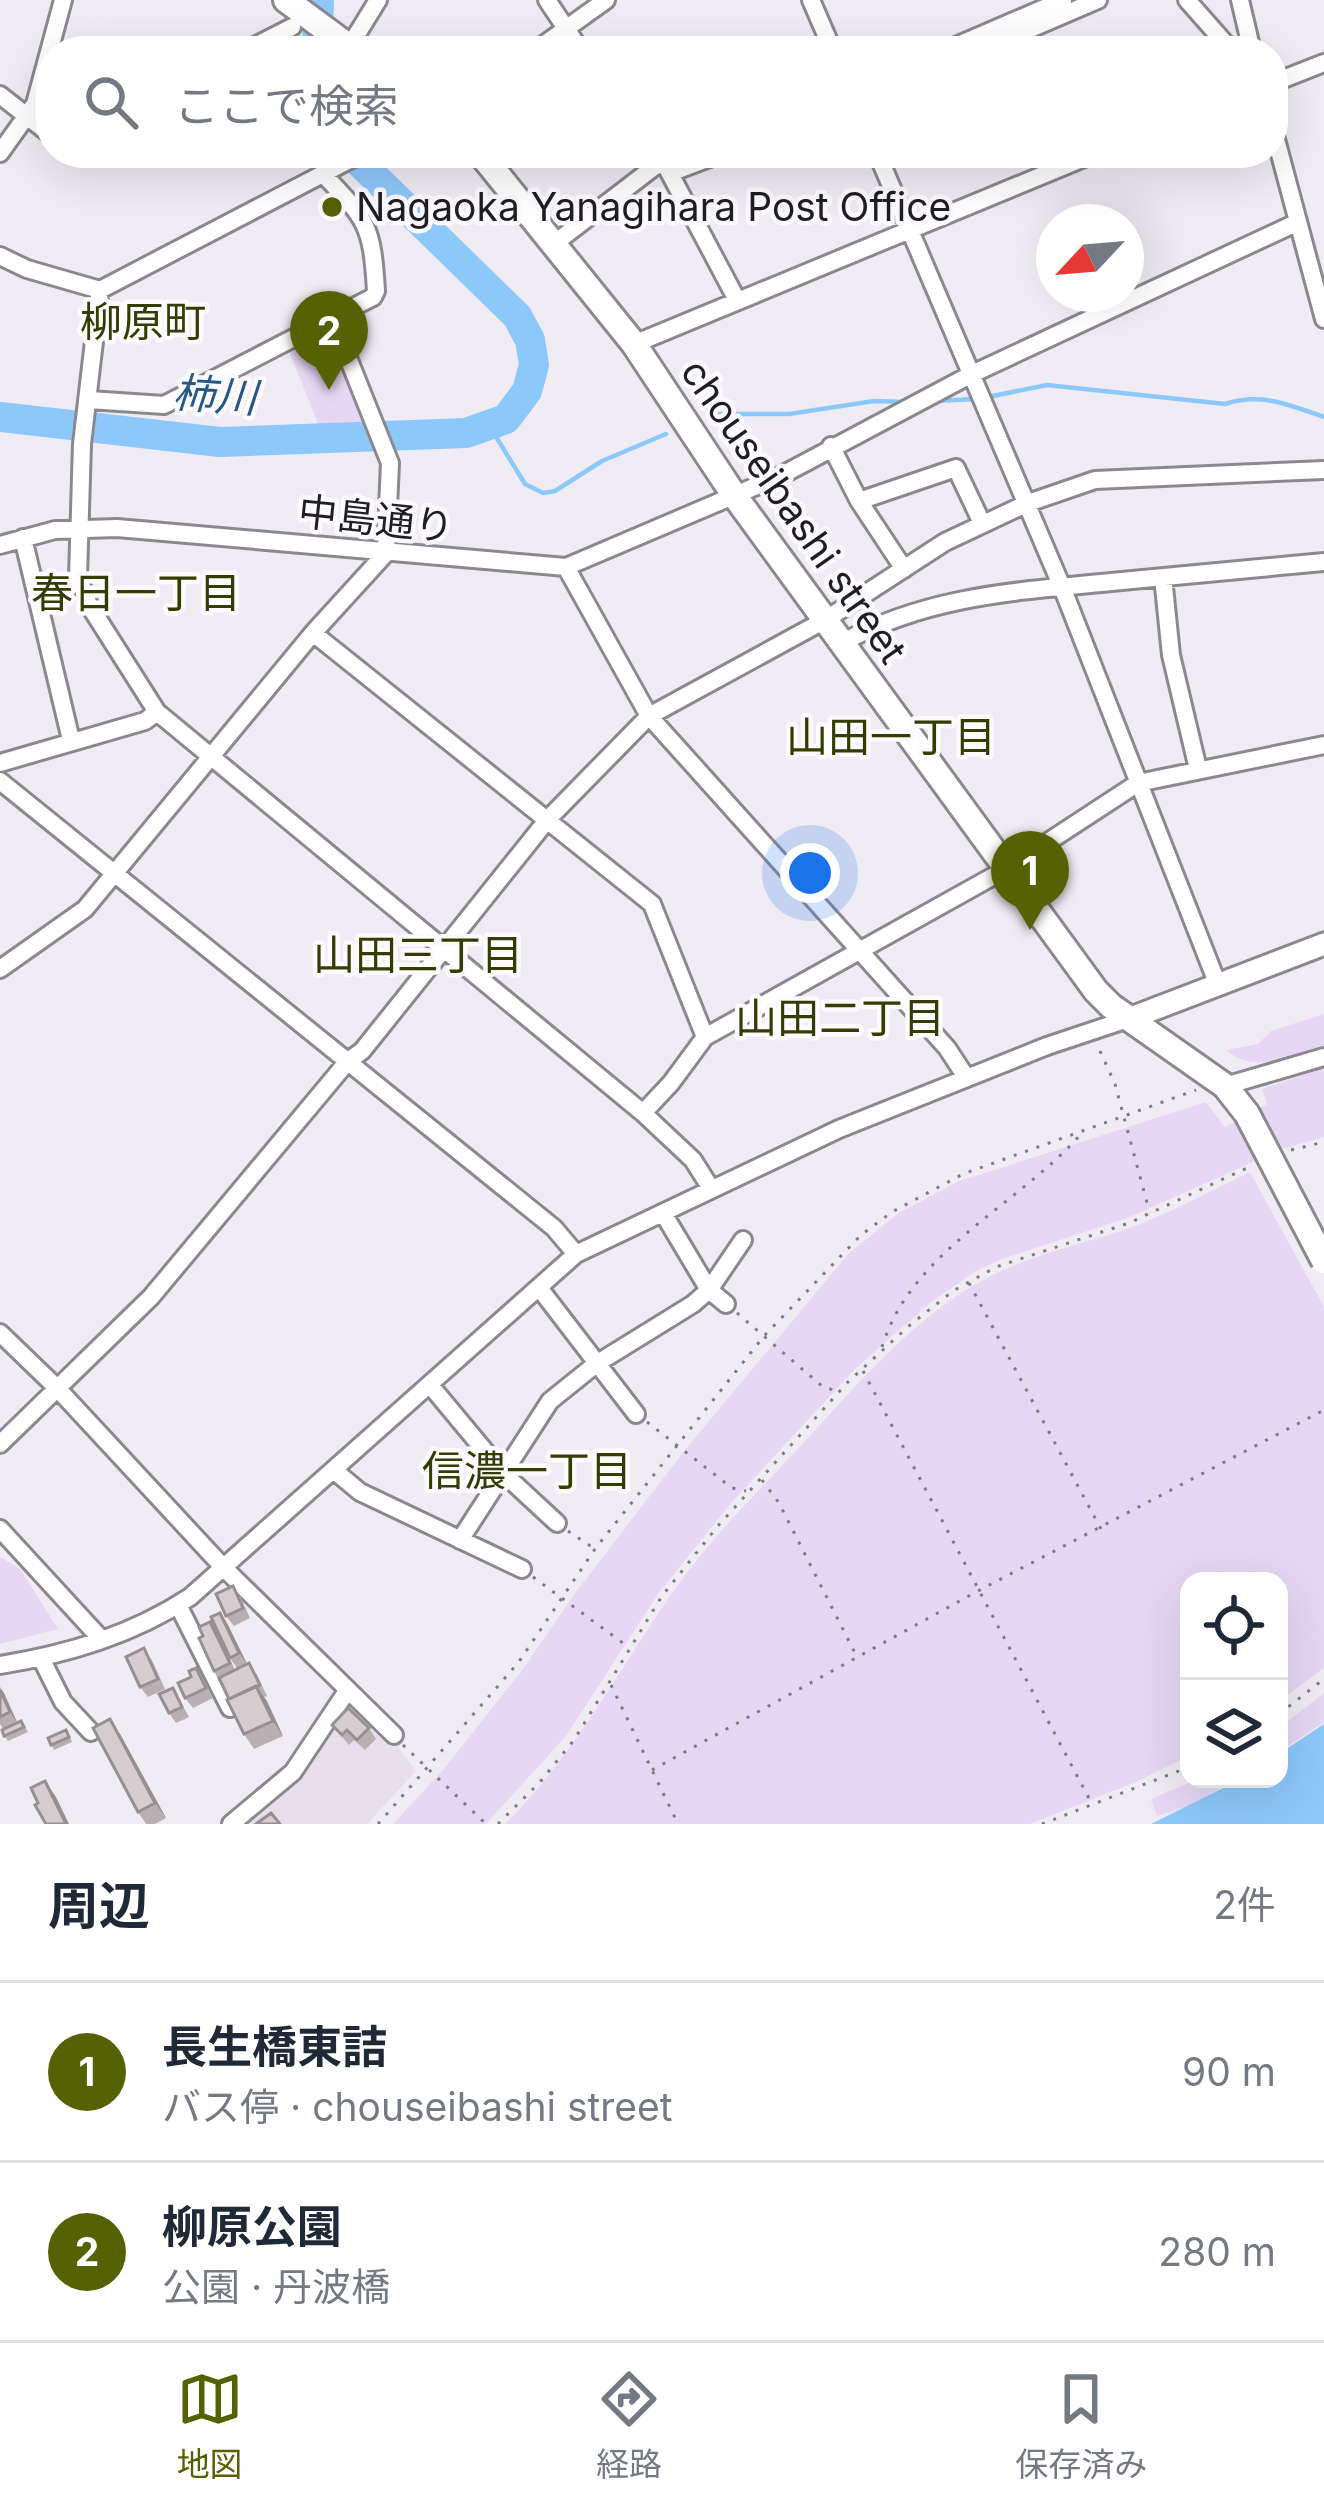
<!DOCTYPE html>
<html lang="ja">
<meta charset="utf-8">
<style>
:root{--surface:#fff;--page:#f6f6f7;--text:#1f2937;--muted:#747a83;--line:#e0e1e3;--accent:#556203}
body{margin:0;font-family:Inter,"Noto Sans JP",sans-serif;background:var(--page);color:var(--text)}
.controls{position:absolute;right:36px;bottom:36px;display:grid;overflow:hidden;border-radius:24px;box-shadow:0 12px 48px #0002}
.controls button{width:108px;height:108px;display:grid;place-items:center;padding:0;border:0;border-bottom:3px solid var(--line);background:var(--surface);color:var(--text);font:60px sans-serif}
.compass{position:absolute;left:1036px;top:204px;width:108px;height:108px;border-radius:50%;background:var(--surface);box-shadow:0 12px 48px #0002;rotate:244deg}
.you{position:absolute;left:810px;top:873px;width:42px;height:42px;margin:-30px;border:9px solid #fff;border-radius:50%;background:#1a73e8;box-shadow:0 0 0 18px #1a73e833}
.badge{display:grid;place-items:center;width:78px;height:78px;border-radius:50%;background:var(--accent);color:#fff;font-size:39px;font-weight:700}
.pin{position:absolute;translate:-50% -99px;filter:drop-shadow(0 3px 6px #0008)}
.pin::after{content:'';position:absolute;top:63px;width:42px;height:36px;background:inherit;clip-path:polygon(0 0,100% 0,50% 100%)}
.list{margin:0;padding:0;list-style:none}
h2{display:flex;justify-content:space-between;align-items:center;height:156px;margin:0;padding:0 48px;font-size:51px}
h2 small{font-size:39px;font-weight:400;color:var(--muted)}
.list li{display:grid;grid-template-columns:78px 1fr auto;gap:36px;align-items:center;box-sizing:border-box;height:180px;padding:0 48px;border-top:3px solid var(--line)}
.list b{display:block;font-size:45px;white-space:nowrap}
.list p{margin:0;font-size:39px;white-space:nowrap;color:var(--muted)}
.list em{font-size:39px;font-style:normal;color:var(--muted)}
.icon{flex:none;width:66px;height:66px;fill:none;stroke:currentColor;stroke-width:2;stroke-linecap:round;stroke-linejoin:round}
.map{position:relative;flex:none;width:1324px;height:1824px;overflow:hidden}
.search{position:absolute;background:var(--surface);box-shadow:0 12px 48px #0002;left:36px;right:36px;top:36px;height:132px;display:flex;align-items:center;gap:30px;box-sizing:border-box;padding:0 42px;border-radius:48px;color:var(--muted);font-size:45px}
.sheet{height:516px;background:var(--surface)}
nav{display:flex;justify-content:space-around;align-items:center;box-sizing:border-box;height:168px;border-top:3px solid var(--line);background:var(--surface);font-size:33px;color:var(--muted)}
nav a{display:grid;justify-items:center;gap:6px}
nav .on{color:var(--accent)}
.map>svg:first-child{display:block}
.built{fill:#e7dfee}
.green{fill:#e7d7f5}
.water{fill:#8dc8fb}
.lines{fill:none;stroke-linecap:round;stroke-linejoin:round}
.stream{stroke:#8dc8fb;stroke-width:4.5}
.river{stroke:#8dc8fb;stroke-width:30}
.minor-casing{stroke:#8b888f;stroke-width:22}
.major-casing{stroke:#8b888f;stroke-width:27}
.highway-casing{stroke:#8b888f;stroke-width:30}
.path{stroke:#7e7c81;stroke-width:3;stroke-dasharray:3 9;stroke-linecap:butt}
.minor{stroke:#fff;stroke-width:16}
.major{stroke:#fff;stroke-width:21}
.highway{stroke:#fff;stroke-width:24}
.highway-bridge-casing{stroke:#8b888f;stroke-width:30;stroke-linecap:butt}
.highway-bridge{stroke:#fff;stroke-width:24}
.wall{fill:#b9b0b3}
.shaded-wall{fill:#969092}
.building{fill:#d7cdd0;stroke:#969092;stroke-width:3}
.poi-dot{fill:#556203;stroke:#fcfaff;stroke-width:4.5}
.labels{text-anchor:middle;stroke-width:9;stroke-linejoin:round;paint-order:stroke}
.poi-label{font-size:39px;fill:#1f1e21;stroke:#fcfaff;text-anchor:start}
.street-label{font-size:39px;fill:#1f1e21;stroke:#fcfaff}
.neighbourhood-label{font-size:42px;fill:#343d00;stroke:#fcfaff}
.water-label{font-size:42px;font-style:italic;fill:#245983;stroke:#fcfaff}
</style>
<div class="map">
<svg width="1324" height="1824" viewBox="0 0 1324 1824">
<rect width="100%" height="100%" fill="#f0ecf4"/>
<path class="built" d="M351 1708 389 1746H397L416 1771 367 1824H242L281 1794 345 1709Z"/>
<path class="green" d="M328 333 371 428 321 431 289 351Z
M1324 1014V1047C1291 1055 1254 1075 1226 1050L1258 1044 1271 1031Z
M1324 1068V1137L1282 1149 1130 1217 1002 1259 976 1271 931 1302 854 1370 731 1503 658 1594 566 1736 486 1824H393L443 1770 520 1673 576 1592 685 1450 849 1253 899 1213 957 1182 1206 1102 1225 1127 1267 1104 1262 1089Z
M1250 1172 1324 1307V1668L1279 1701V1581H1189V1756L1136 1782 1030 1824H505C576 1754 618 1670 675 1589 710 1539 753 1497 795 1452 847 1396 894 1339 958 1295 1007 1262 1062 1249 1118 1232 1164 1217 1207 1192 1250 1172Z
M0 1557 21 1570 58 1629 0 1644Z
M1324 1693V1722L1279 1752V1728Z
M1198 1779H1237L1188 1806 1157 1816 1151 1799Z"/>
<path class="water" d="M1324 1724V1824H1151L1241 1779H1279V1754Z"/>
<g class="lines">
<path class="stream" d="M988 397 1047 385 1225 404C1261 392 1290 405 1324 417
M934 401 977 399
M714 414H789L874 401 905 402
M490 427 525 484 543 493 555 491 602 461 666 434"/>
<path class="river" d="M317 51 319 0
M0 417 220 442 466 433 506 419 527 391 534 365 530 340 517 316 350 153"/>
<defs>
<path id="minor" d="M547 0 581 51
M811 0 833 51
M1187 0 1232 51
M1240 0 1252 51
M349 47 378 0
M245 51 292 27
M535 51 606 0
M944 51 1063 0
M979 51 1098 0
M1273 83 1324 63
M0 95 51 135
M1273 128 1324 319
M0 153 35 104 63 0
M659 153 737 300
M877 153 1062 587 1218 985
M670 173 723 153
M555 243 654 167 687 153
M0 256 27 269 100 290 363 153
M100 290 82 444 78 577 89 605 157 712 643 1113 693 1160 710 1187
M634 344 1096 153
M89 400 164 405 373 297 376 291C372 226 368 221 323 174
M831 446 859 501 904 569
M859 501 956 468 982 523
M23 538 71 740
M0 545 55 530 117 528 566 567 780 476 972 374 1298 222
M566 567 649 716 947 1048 966 1077
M1163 577 1171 655 1198 769
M313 633 652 904 705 1037
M842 643C926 596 1018 591 1111 582 1182 576 1253 569 1324 562
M0 763 145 721 157 712
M0 781 554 1228 576 1254
M0 969 85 909 313 633 386 553 390 463 333 320
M1225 1086 1324 1057
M643 1113 671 1083 705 1037 1008 868 1138 783 1324 745
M663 1213 709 1290 726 1304
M540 1289 636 1414
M0 1333 57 1388 223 1567 394 1735
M430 1385 504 1474 557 1523
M0 1444 151 1297 348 1061 362 1051 548 819 649 716 825 620 945 542 1028 503 1095 480 1324 470
M336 1472 360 1492 522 1569
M0 1529 102 1640
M460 1540 550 1401 596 1364 693 1304 709 1290 743 1240
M178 1605 230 1708
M41 1658 63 1702 91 1732
M0 1665C68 1654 132 1635 190 1597L576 1254 839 1129 1047 1046 1131 1018
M231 1824 293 1772 347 1691"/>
<path id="major" d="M1131 1018 1324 944"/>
<path id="highway" d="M286 0 355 51
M480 153 634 344 734 495 1096 991 1111 1006 1225 1086 1247 1114"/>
</defs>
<use href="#minor" class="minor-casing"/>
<use href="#major" class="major-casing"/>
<use href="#highway" class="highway-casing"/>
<path class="path" d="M1100 1051 1115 1084 1149 1210
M1291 1150 1324 1142
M969 1283 1101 1529
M737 1313 823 1387 837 1391
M882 1347C911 1251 1019 1205 1081 1134
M863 1371 1092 1804
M647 1422 732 1488 746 1491
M762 1480 779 1503 857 1657
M568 1531 595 1549
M533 1577 627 1646
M611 1685 678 1824
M1279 1714 1324 1679
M403 1745 486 1824
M652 1770 976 1592 1324 1410
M378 1824 518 1663 595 1549 764 1336 861 1235 892 1212 963 1174 1196 1090
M498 1824 540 1782 574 1740 662 1596 717 1527 848 1382 910 1325 953 1291 996 1267 1129 1223 1249 1167
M1042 1824 1189 1767"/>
<use href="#minor" class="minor"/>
<use href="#major" class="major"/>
<use href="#highway" class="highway"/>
<defs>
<path id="highway-bridge" d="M1247 1114 1324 1261"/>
</defs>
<use href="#highway-bridge" class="highway-bridge-casing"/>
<use href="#highway-bridge" class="highway-bridge"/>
</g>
<path class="wall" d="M240 1596 250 1618 234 1626 226 1616Z
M210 1622 217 1632 235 1670 256 1673 267 1696 264 1697 283 1736 254 1749 244 1734 214 1671 203 1636Z
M227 1623 247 1664 237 1668 230 1658Z
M151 1658 165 1689 148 1697 140 1687Z
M191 1677 203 1678 213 1698 193 1708 185 1698Z
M0 1687 17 1722 3 1729 0 1724Z
M173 1688 189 1717 176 1723 169 1713Z
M21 1721 28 1732 8 1741 4 1736Z
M332 1725 369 1728 376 1739 365 1750 354 1740 349 1745Z
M120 1734 166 1818 155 1824H146L138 1812Z
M69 1735 72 1742 54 1750 48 1738Z"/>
<path class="shaded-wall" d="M220 1613 227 1623 247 1664 239 1653Z
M256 1686 267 1701 283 1736 273 1721Z
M0 1687 4 1693 17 1722 10 1712Z
M110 1719 120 1734 166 1818 155 1803Z
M45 1781 56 1797 69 1824H66Z"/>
<path class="building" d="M233 1586 243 1608 226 1616 216 1594Z
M220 1613 239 1653 230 1658 211 1617Z
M210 1622 230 1663 214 1671 199 1638 203 1636 199 1627Z
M144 1648 158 1679 140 1687 126 1657Z
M249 1663 260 1685 229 1699 219 1678Z
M196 1668 206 1688 185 1698 178 1683 191 1677 189 1671Z
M256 1686 273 1721 244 1734 227 1700Z
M173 1688 182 1707 169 1713 159 1694Z
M0 1690 10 1712 0 1717Z
M348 1708 369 1728 357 1740 347 1730 342 1735 332 1725Z
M110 1719 155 1803 138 1812 93 1728Z
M21 1721 24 1727 4 1736 2 1730Z
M66 1730 69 1737 51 1745 48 1738Z
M45 1781 66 1824H46L35 1805 38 1803 31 1788Z
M271 1813 280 1824H256Z"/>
<circle class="poi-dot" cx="332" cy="207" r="12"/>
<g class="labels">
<g class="poi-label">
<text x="356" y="221">Nagaoka Yanagihara Post Office</text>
</g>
<g class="street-label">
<text transform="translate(794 511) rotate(55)" y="14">chouseibashi street</text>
<text transform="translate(376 519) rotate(6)" y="14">中島通り</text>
</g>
<g class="neighbourhood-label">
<text x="143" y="337">柳原町</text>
<text x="136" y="608">春日一丁目</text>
<text x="891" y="752">山田一丁目</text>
<text x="418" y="970">山田三丁目</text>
<text x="840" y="1033">山田二丁目</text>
<text x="527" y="1486">信濃一丁目</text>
</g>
<g class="water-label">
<text transform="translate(215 395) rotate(4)" y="15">柿川</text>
</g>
</g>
</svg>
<div class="controls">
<button><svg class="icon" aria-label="locate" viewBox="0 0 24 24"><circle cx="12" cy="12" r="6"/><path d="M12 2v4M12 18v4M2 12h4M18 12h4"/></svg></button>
<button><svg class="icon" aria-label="layers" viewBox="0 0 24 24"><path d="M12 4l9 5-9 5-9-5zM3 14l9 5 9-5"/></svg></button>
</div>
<svg class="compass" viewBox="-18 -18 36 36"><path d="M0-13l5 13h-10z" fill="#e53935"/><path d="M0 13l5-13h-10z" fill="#747a83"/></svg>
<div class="you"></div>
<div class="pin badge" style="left:1030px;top:930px">1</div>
<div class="pin badge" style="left:329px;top:390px">2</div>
<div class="search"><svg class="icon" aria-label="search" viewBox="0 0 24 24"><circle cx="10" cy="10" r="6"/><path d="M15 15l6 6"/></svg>ここで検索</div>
</div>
<section class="sheet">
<h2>周辺<small>2件</small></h2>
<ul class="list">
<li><span class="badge">1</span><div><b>長生橋東詰</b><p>バス停 · chouseibashi street</p></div><em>90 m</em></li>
<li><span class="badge">2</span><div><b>柳原公園</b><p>公園 · 丹波橋</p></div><em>280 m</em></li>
</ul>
</section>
<nav>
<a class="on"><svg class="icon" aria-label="map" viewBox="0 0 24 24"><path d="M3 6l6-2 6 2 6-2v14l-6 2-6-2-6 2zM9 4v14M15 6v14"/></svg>地図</a>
<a><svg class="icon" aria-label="directions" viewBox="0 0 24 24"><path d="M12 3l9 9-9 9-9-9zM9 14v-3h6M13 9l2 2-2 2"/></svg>経路</a>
<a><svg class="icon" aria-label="saved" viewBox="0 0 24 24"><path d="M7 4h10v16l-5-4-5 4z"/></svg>保存済み</a>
</nav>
